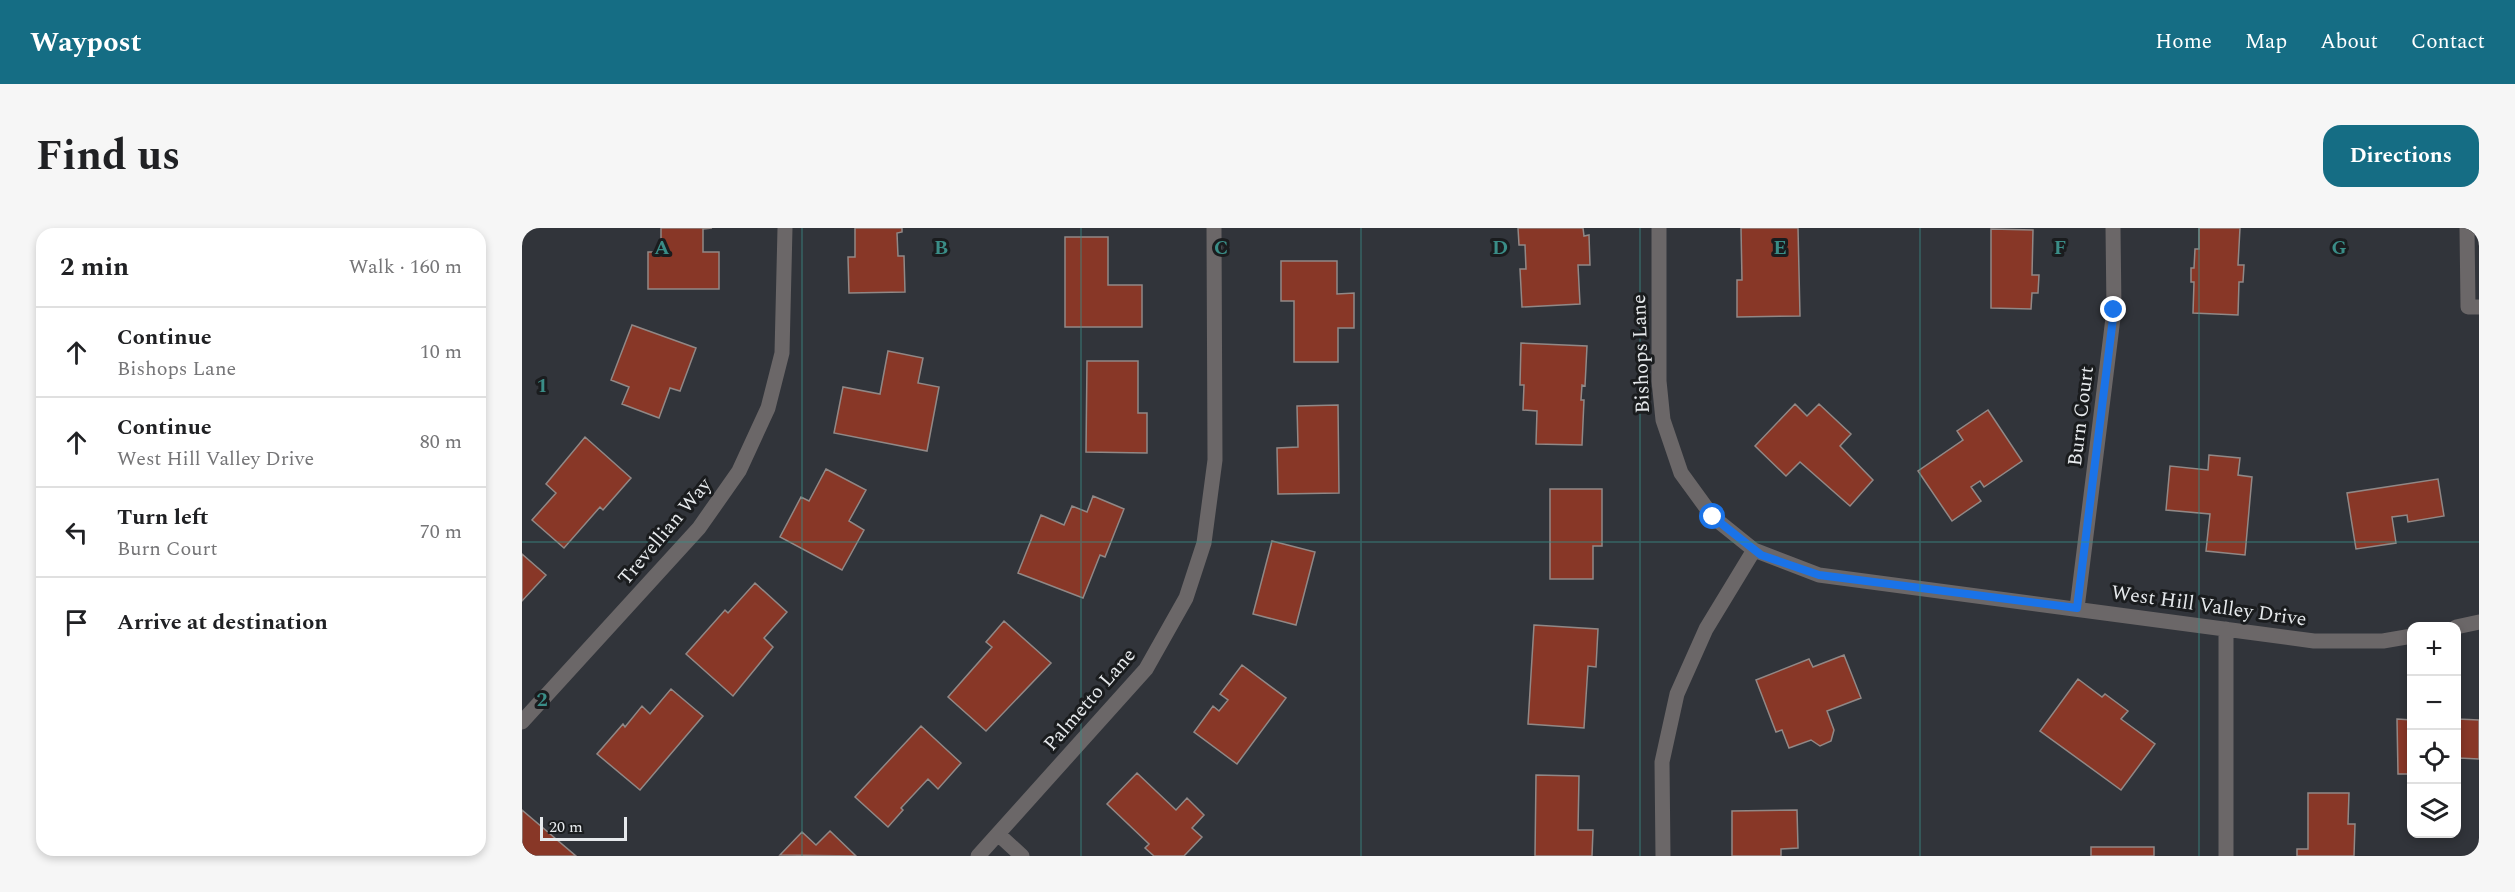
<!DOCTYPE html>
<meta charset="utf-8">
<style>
:root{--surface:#fff;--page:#f6f6f6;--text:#202124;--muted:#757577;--line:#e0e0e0;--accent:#156d84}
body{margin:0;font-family:Spectral,serif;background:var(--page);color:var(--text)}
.controls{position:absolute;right:18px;bottom:18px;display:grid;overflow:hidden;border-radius:12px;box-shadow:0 3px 9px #0003}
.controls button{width:54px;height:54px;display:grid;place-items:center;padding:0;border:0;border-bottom:2px solid var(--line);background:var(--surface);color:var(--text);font:30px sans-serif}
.scale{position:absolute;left:18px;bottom:15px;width:87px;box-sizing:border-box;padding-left:6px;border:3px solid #e6e9ec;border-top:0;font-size:16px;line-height:21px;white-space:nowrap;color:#e6e9ec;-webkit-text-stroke:4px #1a1c1e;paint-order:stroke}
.stop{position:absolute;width:18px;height:18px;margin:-14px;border:4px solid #1a73e8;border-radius:50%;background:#fff}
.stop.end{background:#1a73e8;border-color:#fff;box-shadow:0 2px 6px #0008}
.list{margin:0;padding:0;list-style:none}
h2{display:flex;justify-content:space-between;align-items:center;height:78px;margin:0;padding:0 24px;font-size:26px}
h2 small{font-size:20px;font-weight:400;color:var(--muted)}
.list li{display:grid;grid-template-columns:39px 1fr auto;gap:18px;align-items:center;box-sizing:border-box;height:90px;padding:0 24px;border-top:2px solid var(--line)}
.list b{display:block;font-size:22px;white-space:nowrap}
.list p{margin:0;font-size:20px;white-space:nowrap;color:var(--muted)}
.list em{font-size:20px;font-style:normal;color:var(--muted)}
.icon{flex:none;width:33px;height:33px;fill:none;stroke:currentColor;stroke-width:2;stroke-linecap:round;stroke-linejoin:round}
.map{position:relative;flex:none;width:1957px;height:628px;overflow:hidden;border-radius:18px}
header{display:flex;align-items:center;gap:36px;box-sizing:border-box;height:84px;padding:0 30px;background:var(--accent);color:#fff}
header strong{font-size:28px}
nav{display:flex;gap:33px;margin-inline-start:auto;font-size:21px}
.intro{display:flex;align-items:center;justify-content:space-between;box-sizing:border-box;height:144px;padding:0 36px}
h1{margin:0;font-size:42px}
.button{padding:15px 27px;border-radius:18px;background:var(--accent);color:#fff;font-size:21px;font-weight:700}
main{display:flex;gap:36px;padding:0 36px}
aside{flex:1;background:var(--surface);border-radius:18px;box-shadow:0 3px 9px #0003}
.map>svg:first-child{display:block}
.building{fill:#883727;stroke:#918886;stroke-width:1.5}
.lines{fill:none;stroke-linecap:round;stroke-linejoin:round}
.service{stroke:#6b6768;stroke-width:15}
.minor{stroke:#6b6768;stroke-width:15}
.route{stroke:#1a73e8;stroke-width:8}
.grid{fill:none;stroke:#3a8d87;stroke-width:1.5;stroke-opacity:0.55}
.labels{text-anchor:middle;stroke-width:6;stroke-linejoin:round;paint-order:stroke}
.street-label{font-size:20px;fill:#e6e9ec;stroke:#1a1c1e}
.grid-label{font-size:20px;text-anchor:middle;font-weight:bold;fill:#3a8d87;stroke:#1a1c1e;stroke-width:6;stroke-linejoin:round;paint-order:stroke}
</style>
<header>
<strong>Waypost</strong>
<nav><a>Home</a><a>Map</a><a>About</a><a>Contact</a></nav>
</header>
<div class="intro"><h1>Find us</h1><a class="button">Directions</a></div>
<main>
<aside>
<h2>2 min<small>Walk · 160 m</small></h2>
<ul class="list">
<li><svg class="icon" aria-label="ahead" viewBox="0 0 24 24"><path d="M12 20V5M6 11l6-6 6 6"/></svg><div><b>Continue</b><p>Bishops Lane</p></div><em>10 m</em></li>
<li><svg class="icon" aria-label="ahead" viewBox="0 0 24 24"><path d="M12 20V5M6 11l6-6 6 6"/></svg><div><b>Continue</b><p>West Hill Valley Drive</p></div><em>80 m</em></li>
<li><svg class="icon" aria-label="left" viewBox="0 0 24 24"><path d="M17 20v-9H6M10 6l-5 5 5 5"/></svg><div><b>Turn left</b><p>Burn Court</p></div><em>70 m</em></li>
<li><svg class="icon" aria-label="arrive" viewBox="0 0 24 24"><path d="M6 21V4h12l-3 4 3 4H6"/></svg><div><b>Arrive at destination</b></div></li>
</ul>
</aside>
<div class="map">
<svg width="1957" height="628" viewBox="0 0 1957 628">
<rect width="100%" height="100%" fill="#31343a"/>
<path class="building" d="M139 0H190L181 1V24H197V61H126V24H139Z
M333 0H380V4L375 5 376 28H382L383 64 327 65 326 29H333Z
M996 0H1061L1062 8 1067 7 1068 37H1056L1058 76 1000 79 998 41H1004L1003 17H997Z
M1219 0H1276L1278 88 1215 89V52H1220Z
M1677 0H1718L1716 37H1722L1721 54H1717L1716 87 1671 85 1672 54H1669V40H1672L1673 21H1677Z
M1469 1 1511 2 1510 47H1517L1516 65H1510L1509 81 1469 80Z
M543 9H586V57H620V99H543Z
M759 33H815V66L832 65V100H816V134H772V73H759Z
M110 97 174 120 158 163 148 160 137 190 100 176 107 159 89 152Z
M999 115 1065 118 1063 158 1060 157 1059 172H1062L1060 217 1014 216 1015 183 1001 182 1002 157H998Z
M366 123 401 130 396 155 417 159 405 223 312 205 321 159 358 166Z
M565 133H616V185H625V225L564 224Z
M1273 176 1285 188 1297 176 1329 206 1318 218 1351 252 1328 278 1278 234 1264 248 1233 218Z
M816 177 817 265 756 266 755 220 776 219 775 178Z
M1466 182 1500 233 1462 259 1458 253 1449 259 1459 273 1430 293 1396 243 1441 212 1435 203Z
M63 209 109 250 81 282 78 279 42 320 10 292 34 265 24 256Z
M1687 227 1718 230 1716 247 1730 249 1723 327 1684 323 1688 286 1644 282 1648 238 1686 242Z
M304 241 344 262 327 293 342 302 320 342 258 309 279 269 287 273Z
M1916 251 1922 288 1886 294 1885 287 1870 289 1874 315 1834 321 1825 265Z
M1028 261H1080V318H1071V351H1028Z
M571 268 602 281 583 329 578 327 561 370 496 345 519 287 542 297 550 278 565 284Z
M750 313 793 324 774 397 731 386Z
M0 326 24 347 0 373Z
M233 355 265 384 242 410 251 419 211 468 164 426 203 382 206 385Z
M482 393 529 435 464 503 426 469 470 419 464 414Z
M1012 397 1076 401 1074 439 1066 438 1062 500 1006 496Z
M1322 427 1339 470 1305 483 1312 502 1309 513 1298 518 1289 512 1267 520 1260 502 1254 504 1234 452 1287 431 1291 439Z
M720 437 764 470 715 536 672 504 691 478 697 483 706 472 698 466Z
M1556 451 1580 469 1583 466 1606 483 1599 491 1633 516 1599 562 1518 503Z
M149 461 181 488 118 562 75 526 101 496 103 499 120 478 128 486Z
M1934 486 1936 491 1957 492V531L1937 530V535H1934Z
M1875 491 1890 492V546H1876Z
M399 498 439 535 416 561 406 551 379 580 381 582 366 599 333 569Z
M615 545 654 582 665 570 682 587 670 600 680 609 662 628H632L623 620 627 616 585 576Z
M1014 547 1057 548 1056 602H1071L1070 628H1013Z
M1786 565H1827L1826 596H1833L1832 628H1775V621H1786Z
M0 582 54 628H0Z
M1275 582 1276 620 1259 621V628H1210V583Z
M308 603 334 628 258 627 280 604 294 617Z
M1569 619H1632V628H1569Z"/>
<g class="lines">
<path class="service" d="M1945 0 1946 79H1957"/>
<path class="minor" d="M1137 0V153L1141 192 1159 245 1191 289 1232 322 1297 347 1792 413H1861L1890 408
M1555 380 1592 82 1591 0
M1934 399 1957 394
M1704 401V628
M0 494 177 300 217 243 246 180 260 125 263 0
M476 606 500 628
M456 628 624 441 664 370 682 315 693 232 692 0
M1141 628 1140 534 1155 466 1184 401 1232 322"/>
</g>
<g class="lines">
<path class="route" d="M1191 289 1239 327 1297 347 1555 380 1592 82"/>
</g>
<path class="grid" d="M280 0V628M559 0V628M839 0V628M1118 0V628M1398 0V628M1677 0V628M0 314H1957"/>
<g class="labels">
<g class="street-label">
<text transform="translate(1118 126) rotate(-92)" y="7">Bishops Lane</text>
<text transform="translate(1558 188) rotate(-83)" y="7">Burn Court</text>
<text transform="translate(142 303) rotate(-50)" y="7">Trevellian Way</text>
<text transform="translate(1687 377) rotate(8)" y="7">West Hill Valley Drive</text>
<text transform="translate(567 471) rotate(-49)" y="7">Palmetto Lane</text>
</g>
</g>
<g class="grid-label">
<text x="140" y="26">A</text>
<text x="419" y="26">B</text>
<text x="699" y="26">C</text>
<text x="978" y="26">D</text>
<text x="1258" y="26">E</text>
<text x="1538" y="26">F</text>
<text x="1817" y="26">G</text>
<text x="20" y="164">1</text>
<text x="20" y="478">2</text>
</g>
</svg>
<div class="controls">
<button>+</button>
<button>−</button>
<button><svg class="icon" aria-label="locate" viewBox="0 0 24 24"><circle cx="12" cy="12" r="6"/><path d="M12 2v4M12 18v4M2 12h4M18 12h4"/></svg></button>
<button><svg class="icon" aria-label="layers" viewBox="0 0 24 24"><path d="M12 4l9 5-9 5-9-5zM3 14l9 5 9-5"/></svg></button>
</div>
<div class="scale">20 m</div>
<div class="stop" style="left:1191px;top:289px"></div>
<div class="stop end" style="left:1592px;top:82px"></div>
</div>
</main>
